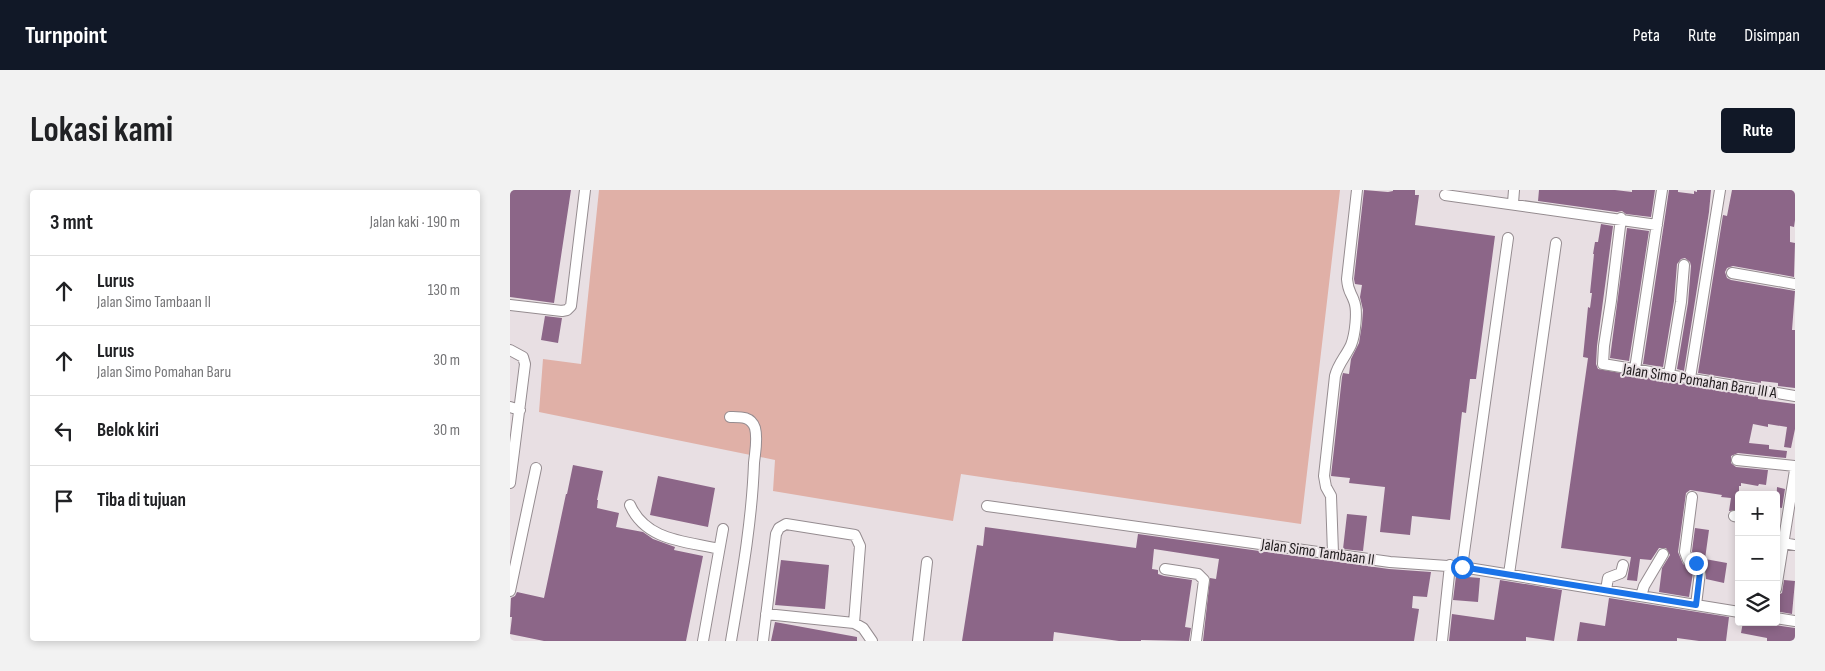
<!DOCTYPE html>
<html lang="id">
<meta charset="utf-8">
<style>
:root{--surface:#fff;--page:#f2f2f2;--text:#202124;--muted:#757577;--line:#e0e0e0;--accent:#111827}
body{margin:0;font-family:"Sofia Sans Condensed",sans-serif;background:var(--page);color:var(--text)}
.controls{position:absolute;right:15px;bottom:15px;display:grid;overflow:hidden;border-radius:5px;box-shadow:0 2px 8px #0003}
.controls button{width:45px;height:45px;display:grid;place-items:center;padding:0;border:0;border-bottom:1px solid var(--line);background:var(--surface);color:var(--text);font:25px sans-serif}
.stop{position:absolute;width:15px;height:15px;margin:-11px;border:4px solid #1a73e8;border-radius:50%;background:#fff}
.stop.end{background:#1a73e8;border-color:#fff;box-shadow:0 1px 5px #0008}
.list{margin:0;padding:0;list-style:none}
h2{display:flex;justify-content:space-between;align-items:center;height:65px;margin:0;padding:0 20px;font-size:21px}
h2 small{font-size:16px;font-weight:400;color:var(--muted)}
.list li{display:grid;grid-template-columns:32px 1fr auto;gap:15px;align-items:center;box-sizing:border-box;height:70px;padding:0 20px;border-top:1px solid var(--line)}
.list b{display:block;font-size:19px;white-space:nowrap}
.list p{margin:0;font-size:16px;white-space:nowrap;color:var(--muted)}
.list em{font-size:16px;font-style:normal;color:var(--muted)}
.icon{flex:none;width:28px;height:28px;fill:none;stroke:currentColor;stroke-width:2;stroke-linecap:round;stroke-linejoin:round}
.map{position:relative;flex:none;width:1285px;height:451px;overflow:hidden;border-radius:5px}
header{display:flex;align-items:center;gap:30px;box-sizing:border-box;height:70px;padding:0 25px;background:var(--accent);color:#fff}
header strong{font-size:24px}
nav{display:flex;gap:28px;margin-inline-start:auto;font-size:18px}
.intro{display:flex;align-items:center;justify-content:space-between;box-sizing:border-box;height:120px;padding:0 30px}
h1{margin:0;font-size:35px}
.button{padding:12px 22px;border-radius:5px;background:var(--accent);color:#fff;font-size:18px;font-weight:700}
main{display:flex;gap:30px;padding:0 30px}
aside{flex:1;background:var(--surface);border-radius:5px;box-shadow:0 2px 8px #0003}
.map>svg:first-child{display:block}
.green{fill:#e0b0a7}
.building{fill:#8c6688}
.lines{fill:none;stroke-linecap:round;stroke-linejoin:round}
.minor-casing{stroke:#958c90;stroke-width:12}
.minor{stroke:#fff;stroke-width:10}
.route{stroke:#1a73e8;stroke-width:6}
.labels{text-anchor:middle;stroke-width:4;stroke-linejoin:round;paint-order:stroke}
.street-label{font-size:16px;fill:#1e1a1c;stroke:#e8dfe3}
</style>
<header>
<strong>Turnpoint</strong>
<nav><a>Peta</a><a>Rute</a><a>Disimpan</a></nav>
</header>
<div class="intro"><h1>Lokasi kami</h1><a class="button">Rute</a></div>
<main>
<aside>
<h2>3 mnt<small>Jalan kaki · 190 m</small></h2>
<ul class="list">
<li><svg class="icon" aria-label="ahead" viewBox="0 0 24 24"><path d="M12 20V5M6 11l6-6 6 6"/></svg><div><b>Lurus</b><p>Jalan Simo Tambaan II</p></div><em>130 m</em></li>
<li><svg class="icon" aria-label="ahead" viewBox="0 0 24 24"><path d="M12 20V5M6 11l6-6 6 6"/></svg><div><b>Lurus</b><p>Jalan Simo Pomahan Baru</p></div><em>30 m</em></li>
<li><svg class="icon" aria-label="left" viewBox="0 0 24 24"><path d="M17 20v-9H6M10 6l-5 5 5 5"/></svg><div><b>Belok kiri</b></div><em>30 m</em></li>
<li><svg class="icon" aria-label="arrive" viewBox="0 0 24 24"><path d="M6 21V4h12l-3 4 3 4H6"/></svg><div><b>Tiba di tujuan</b></div></li>
</ul>
</aside>
<div class="map">
<svg width="1285" height="451" viewBox="0 0 1285 451">
<rect width="100%" height="100%" fill="#e8dfe3"/>
<path class="green" d="M89 0H830L791 334 451 284 443 331 263 301 265 270 29 222 33 169 71 174Z"/>
<path class="building" d="M0 0H61L44 113 0 107Z
M854 0 878 2 883 1V0H905V5H909L905 35 985 46 966 189H960L956 223 952 222 940 330 902 326 900 345 870 342 875 297 839 293 840 288 821 286 832 187 833 183 839 184 841 169 849 153 852 134 853 120 850 107 852 95 845 94 844 89Z
M1029 0H1105L1122 2V0H1145L1141 27 1116 24 1112 21 1107 22 1028 11Z
M1159 0H1168V2L1184 4V1L1187 2V0H1201L1199 22 1174 181 1167 179 1178 113 1181 76 1180 72 1175 68 1171 69 1167 74 1164 111 1153 177 1133 174Z
M1222 0H1285V30L1284 37 1280 36V52L1285 53 1284 87 1223 76 1217 78 1215 82 1217 88 1221 90 1285 101 1282 140H1285V198L1268 196V193L1251 191V193L1188 183 1213 25 1217 26Z
M1091 34 1103 36 1087 156 1086 174 1088 179 1248 207V209L1285 214V239L1281 258 1274 257 1277 237 1258 234V237L1243 234 1239 253 1259 255V259L1277 261 1276 268 1228 263 1221 266V273L1226 277 1258 280 1256 295 1249 294 1248 296 1231 293V296H1229V320L1219 321 1221 308 1211 307 1212 305 1180 300 1176 303 1168 362 1173 374 1180 378 1183 383 1179 407 1149 402 1152 378 1160 365 1156 358H1149L1141 370 1130 369 1127 391 1117 390 1121 367 1051 358 1078 168 1073 167 1078 117 1080 118 1082 103H1080L1084 64H1083L1085 52H1088Z
M1117 38 1139 41 1119 171 1100 168Z
M35 126 52 128 48 153 31 150Z
M63 275 93 281 87 310H88L87 318 109 323 106 337 133 342 143 349 165 357 164 360 193 366 176 451H34L0 444 2 427H0L1 408 5 406 7 402 34 408 56 304H57Z
M148 286 205 298 198 337 140 325Z
M1267 297 1275 299 1272 318 1266 317Z
M837 324 857 326 853 361 833 359Z
M475 337 626 358 628 344 879 379 921 382 917 407 903 406 902 418 909 419 904 451H693L700 388 706 389 709 369 644 359 642 379 648 380V384L654 386 682 390 675 437 681 438 679 451 631 450V451H609L544 442 543 451H452L467 355 473 356Z
M1185 338 1199 340 1195 369 1217 373 1214 393 1196 389V379L1191 369 1183 365 1182 361Z
M271 370 319 375 315 419 265 415Z
M946 386 970 388 968 412 943 410Z
M990 390 1052 400 1044 451 1016 447V451H939L942 424 984 430Z
M1274 390 1285 391 1282 424 1266 421V406L1272 403Z
M1099 408 1219 427 1216 451H1189L1167 448V451H1067L1070 432 1095 436Z
M265 432 347 447V451H261Z
M1233 432H1261L1265 435 1285 438V451H1257V448L1231 443Z"/>
<g class="lines">
<defs>
<path id="minor" d="M935 5 1147 35
M1003 13 1004 0
M1111 28 1101 111 1094 156 1093 174 1285 206
M1222 83 1285 94
M0 115 52 121 57 120 61 116 75 0
M0 160 13 167 15 174 0 293
M1125 179 1152 0
M1159 184 1171 112 1174 75
M1180 188 1210 0
M0 217 10 220
M220 227C230 227 241 226 245 238 248 249 245 262 244 273 242 332 231 392 221 451
M1227 270 1285 276
M1182 307 1175 362 1178 370 1185 373 1190 382 1186 415
M120 315C136 351 175 351 209 359
M477 316 880 372 952 377 1229 422
M1224 326 1229 327
M1273 353 1285 355
M823 363 821 306 816 297 814 286 825 186C828 174 836 166 841 155 845 145 848 121 844 111 841 102 838 102 837 89L847 0
M952 377 998 48
M655 379 688 384 694 390 686 451
M999 384 1046 53
M1266 399 1285 280
M1096 400 1098 388 1111 383 1113 375
M0 401 26 278
M1131 406 1134 396 1153 364
M256 424 344 433
M1266 428 1285 431
M193 451 213 339
M253 451 266 344 269 338 276 334 345 345 350 356 344 433 353 438 362 451
M408 451 417 372
M932 451 940 375"/>
</defs>
<use href="#minor" class="minor-casing"/>
<use href="#minor" class="minor"/>
</g>
<g class="lines">
<path class="route" d="M952 377 1186 415 1190 382 1186 373"/>
</g>
<g class="labels">
<g class="street-label">
<text transform="translate(1190 190) rotate(9)" y="6">Jalan Simo Pomahan Baru III A</text>
<text transform="translate(808 361) rotate(8)" y="6">Jalan Simo Tambaan II</text>
</g>
</g>
</svg>
<div class="controls">
<button>+</button>
<button>−</button>
<button><svg class="icon" aria-label="layers" viewBox="0 0 24 24"><path d="M12 4l9 5-9 5-9-5zM3 14l9 5 9-5"/></svg></button>
</div>
<div class="stop" style="left:952px;top:377px"></div>
<div class="stop end" style="left:1186px;top:373px"></div>
</div>
</main>
